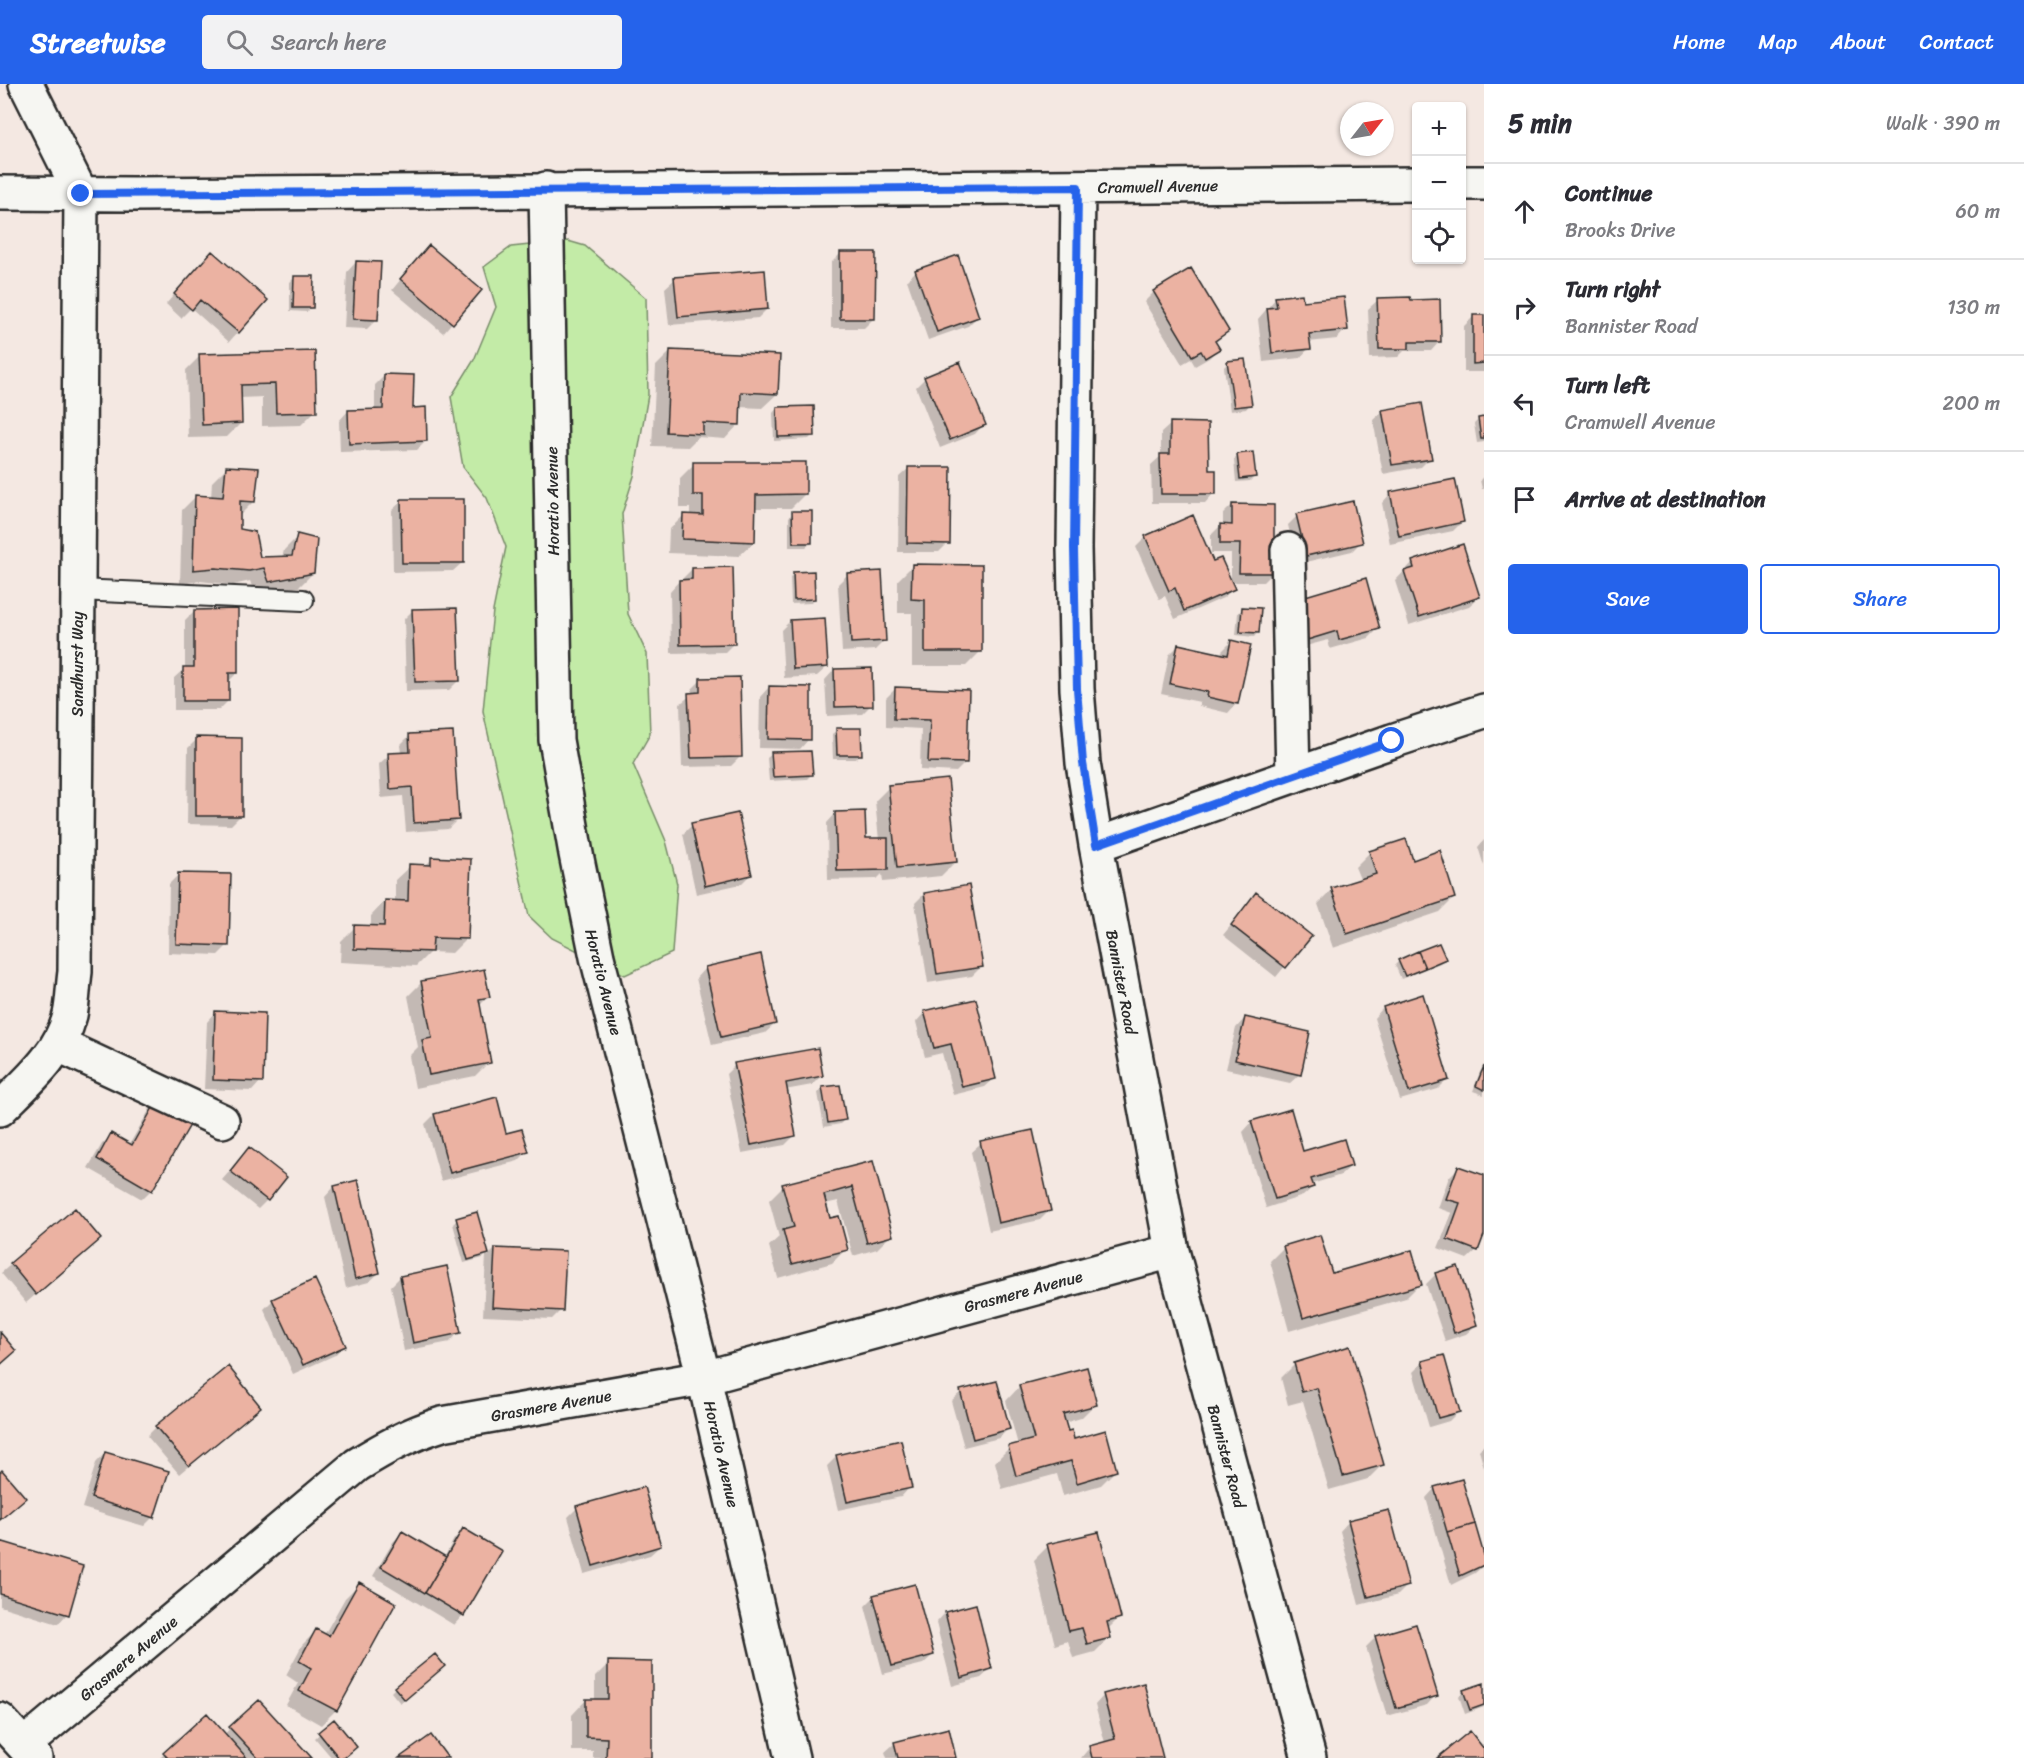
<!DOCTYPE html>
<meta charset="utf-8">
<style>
:root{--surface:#fff;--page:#f2f2f3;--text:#2b2b33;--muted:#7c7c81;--line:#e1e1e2;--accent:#2563eb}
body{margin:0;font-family:Sriracha,sans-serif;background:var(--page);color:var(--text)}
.controls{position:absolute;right:18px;top:18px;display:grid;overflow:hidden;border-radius:6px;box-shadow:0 2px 4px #0004}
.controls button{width:54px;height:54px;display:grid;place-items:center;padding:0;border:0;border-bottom:2px solid var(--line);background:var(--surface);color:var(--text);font:30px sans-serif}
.compass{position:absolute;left:1340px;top:18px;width:54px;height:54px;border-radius:50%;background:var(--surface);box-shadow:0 2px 4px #0004;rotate:59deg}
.stop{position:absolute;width:18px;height:18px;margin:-14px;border:4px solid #2563eb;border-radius:50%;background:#fff}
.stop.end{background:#2563eb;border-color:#fff;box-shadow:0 2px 6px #0008}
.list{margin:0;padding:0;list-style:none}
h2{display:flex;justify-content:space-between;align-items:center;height:78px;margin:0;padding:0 24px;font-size:26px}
h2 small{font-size:20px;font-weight:400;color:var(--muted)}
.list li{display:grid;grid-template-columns:39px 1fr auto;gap:18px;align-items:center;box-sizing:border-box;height:96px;padding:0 24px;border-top:2px solid var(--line)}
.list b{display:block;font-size:22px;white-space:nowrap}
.list p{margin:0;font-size:20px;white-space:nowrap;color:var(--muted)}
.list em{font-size:20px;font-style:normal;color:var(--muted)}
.actions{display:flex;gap:12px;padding:18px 24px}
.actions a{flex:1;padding:14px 0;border:2px solid var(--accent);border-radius:6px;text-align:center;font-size:21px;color:var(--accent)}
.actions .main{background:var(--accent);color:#fff}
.icon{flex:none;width:33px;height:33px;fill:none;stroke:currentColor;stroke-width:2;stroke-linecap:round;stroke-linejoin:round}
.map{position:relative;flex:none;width:1484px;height:1674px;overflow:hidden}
header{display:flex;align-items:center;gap:36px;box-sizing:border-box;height:84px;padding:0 30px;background:var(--accent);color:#fff}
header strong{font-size:28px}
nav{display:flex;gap:33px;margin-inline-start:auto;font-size:21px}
.search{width:420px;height:54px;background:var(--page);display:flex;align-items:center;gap:15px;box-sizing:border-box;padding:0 21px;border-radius:6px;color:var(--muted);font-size:22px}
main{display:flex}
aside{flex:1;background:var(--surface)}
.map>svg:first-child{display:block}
.green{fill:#c3eba7;stroke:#778b69;stroke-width:1.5}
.shadow{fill:#0003}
.building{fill:#ebb2a2;stroke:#2b2b2b;stroke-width:1.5}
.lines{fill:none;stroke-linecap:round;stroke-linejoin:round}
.service-casing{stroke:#2b2b2b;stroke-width:24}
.minor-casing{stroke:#2b2b2b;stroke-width:38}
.service{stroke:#f6f6f2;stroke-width:20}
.minor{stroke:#f6f6f2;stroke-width:33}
.route{stroke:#2563eb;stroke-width:8}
.labels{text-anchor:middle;stroke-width:4.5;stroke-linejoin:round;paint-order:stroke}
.street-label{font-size:16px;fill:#2b2b2b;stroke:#f6f6f2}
</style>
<header>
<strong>Streetwise</strong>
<div class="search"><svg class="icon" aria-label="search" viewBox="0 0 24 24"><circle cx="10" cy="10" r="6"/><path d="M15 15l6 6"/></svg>Search here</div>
<nav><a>Home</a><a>Map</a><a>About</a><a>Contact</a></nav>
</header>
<main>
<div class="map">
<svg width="1484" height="1674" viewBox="0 0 1484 1674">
<rect width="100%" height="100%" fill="#f4e8e2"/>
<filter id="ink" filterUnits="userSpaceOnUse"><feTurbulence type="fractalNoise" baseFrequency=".0167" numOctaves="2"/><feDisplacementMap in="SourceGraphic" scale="12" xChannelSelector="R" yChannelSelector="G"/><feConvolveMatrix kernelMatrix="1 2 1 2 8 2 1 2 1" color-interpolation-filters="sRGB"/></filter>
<g filter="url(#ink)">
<path class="green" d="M568 157 585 162 646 214 648 311 634 392 622 430 628 530 647 570 650 650 633 680 666 757 677 800 672 869 625 891 552 854 529 832 483 627 493 527 506 463 487 414 463 383 451 313 474 276 496 223 484 183 511 163Z"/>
<path class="shadow" d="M841 169 874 234 864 244H831V179Z
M420 172 480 206 443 249 392 206Z
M203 178 266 216 229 258 191 224 181 234 166 220Z
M356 178 376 236 367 245 344 244 347 188Z
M1190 186 1227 247 1215 259 1218 265 1209 274 1195 282 1191 275 1182 280 1144 218 1153 209Z
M916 187 977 233 968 242 928 256 907 196Z
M295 193 312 223 307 228 290 227V198Z
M675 195 767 225 758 234 669 241 665 204Z
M1276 214 1301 219 1346 245 1337 255 1308 258 1309 264 1300 274 1263 278 1258 235Z
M1378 216 1440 257 1431 267H1404L1398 273 1370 274 1368 225Z
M1473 233H1484V288H1464V242Z
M313 268 315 327 301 341 262 342V313L240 314 241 339 227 353 188 354 186 286 200 272Z
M670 268 777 310 762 324 739 323V340L725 355 698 353 688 363 652 362 656 282Z
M1228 279 1250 320 1246 325 1230 327 1224 283Z
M385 291 426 357 417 366 340 368 339 337 348 327H375V301Z
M925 294 984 340 975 350 940 364 916 303Z
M777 324 813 351 809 355 774 357 773 329Z
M1383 327 1430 374 1421 383 1383 390 1373 336Z
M1479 335H1484V358L1477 359 1474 340Z
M1171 340 1208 387 1214 409 1205 419H1152L1151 381 1161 372V349Z
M1238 371 1254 393 1250 397 1236 398 1234 376Z
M694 380 805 410 791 424H754V458L739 472 668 469 669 446 683 432H690V424H680V394Z
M226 384 254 417 240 431 239 446 258 474H282L284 466 298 452 313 489 299 503 255 511 250 497 234 501 200 497 180 500 182 426 196 412 211 414 212 398Z
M909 384 948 459 939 468H898L899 393Z
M1484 392V405H1482L1480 396Z
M1391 409 1462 438 1453 447 1390 460 1382 419Z
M402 417 463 478 453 487 393 488 392 426Z
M1232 421 1272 489 1263 498H1231V469H1211V451L1220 442H1223V430Z
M793 429 811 459 806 463H789V433Z
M1297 432 1361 458 1352 467 1297 480 1288 441Z
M1192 433 1212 479 1233 505 1223 514 1175 535 1165 512 1159 515 1136 463 1146 453Z
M1413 478 1479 513 1469 522 1409 541 1395 497Z
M912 482 980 568 966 582H912V529H898V496Z
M692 485 734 559 725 568 671 569 670 507 679 497H683V494Z
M794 489 814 515 810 519 791 520 790 494Z
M848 490 884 557 875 566 842 568 838 500Z
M1243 525 1258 548 1254 553 1236 551 1238 529Z
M413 526 458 597 449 606 406 607 404 535Z
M194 527 237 589 228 598V617L219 626H174V594L185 584V536Z
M1284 527 1379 544 1369 554 1330 565 1328 556 1295 565Z
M790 537 827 583 817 592 784 594 781 546Z
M1231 558 1237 619 1228 629 1199 622 1200 618 1161 610 1169 571 1178 562 1221 571 1222 567Z
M834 586 871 621 862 630 827 632 825 596Z
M701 596 740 673 731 682 682 683 680 620 692 610V605Z
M769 603 809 655 800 665 759 664 760 613Z
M896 604 968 607 966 678 956 688 920 686 921 645 886 643V614Z
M837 646 860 670 856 675H833L832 650Z
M409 652 457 736 448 745 406 748 403 712 381 714 379 680 389 671 401 670 400 661Z
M197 655 240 732 231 741 187 740 188 664Z
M772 670 811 691 807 695 769 697 767 674Z
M889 703 955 778 941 792 883 798 882 790 877 795 828 796 827 739 836 729 865 756H879L875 717Z
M692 741 750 791 741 800 696 810 683 750Z
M1484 756V782L1478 763Z
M1370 768 1412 778 1454 814 1440 828 1333 864 1318 820 1332 806 1360 795 1355 783Z
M432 775 467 854 452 869 430 868 416 882 340 878 341 857 355 843H371V832L385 817 395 818V796L410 782 424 783Z
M178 791 228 861 218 871 168 869 169 800Z
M924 810 982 882 972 892 928 899 915 819Z
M1257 810 1310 852 1276 893 1223 851Z
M1444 875 1440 879 1401 895 1395 881 1399 877Z
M705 884 775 940 765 949 712 961 696 894Z
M422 898 488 913 478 923 489 978 475 992 415 1004 409 972 418 963 408 912Z
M1383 924 1448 995 1438 1005 1400 1016 1374 934Z
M216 928 261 997 252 1007 204 1005 207 938Z
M925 928 995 994 985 1003 953 1011 942 969 925 973 916 938Z
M1245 934 1300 990 1290 999 1226 985 1236 944Z
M735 981 821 992 812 1001 785 1006 794 1052 785 1061 742 1069 726 990Z
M1484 984V1011L1473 1007 1480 988Z
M823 1005 844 1036 840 1040 824 1043 818 1009Z
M160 1015 151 1106 142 1115 88 1084 102 1060 112 1051 129 1061 150 1025Z
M434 1031 505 1051 527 1068 518 1077 441 1097 425 1040Z
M1252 1038 1302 1069 1351 1082 1341 1091 1312 1100 1313 1103 1303 1112 1266 1124 1243 1048Z
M981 1059 1049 1127 1040 1136 989 1147 971 1068Z
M249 1065 267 1116 258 1125 222 1096Z
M872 1079 891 1151 877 1165 853 1172 838 1117 825 1120 829 1136 846 1165 832 1179 778 1194 769 1162 779 1153 769 1116 783 1102Z
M1458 1084 1477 1166 1467 1175 1438 1164 1452 1129 1438 1124 1449 1093Z
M334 1103 379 1189 369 1198 346 1204 325 1113Z
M74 1126 99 1155 26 1219 1 1189Z
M476 1130 488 1172 495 1165 561 1226 552 1235 483 1232 486 1171 483 1174 464 1179 453 1140 457 1136Z
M1284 1163 1331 1191 1420 1200 1406 1214 1289 1247 1270 1177Z
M1457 1184 1476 1241 1466 1250 1445 1257 1426 1200 1435 1191Z
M400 1193 459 1248 450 1258 404 1267 391 1202Z
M273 1216 344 1261 335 1271 293 1290 264 1225Z
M1349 1264 1382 1381 1368 1395 1329 1406 1303 1317 1288 1321 1281 1294 1295 1280Z
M1423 1278 1458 1328 1449 1337 1429 1343 1413 1288Z
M1020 1302 1095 1320 1081 1334 1064 1339 1067 1349 1073 1357 1115 1387 1101 1401 1063 1412 1057 1390 1002 1405 995 1378 1009 1364 1018 1361 1006 1317Z
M961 1308 1008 1345 999 1354 964 1363 951 1317Z
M259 1323 179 1390 147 1352 156 1343Z
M1484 1361V1384L1479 1366Z
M105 1369 153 1433 144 1442 82 1424 96 1379Z
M837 1372 910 1403 901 1413 838 1426 827 1382Z
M1435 1404 1484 1481 1475 1489 1451 1501 1426 1414Z
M577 1424 660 1462 650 1471 584 1490 568 1433Z
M1349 1437 1407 1502 1398 1511 1359 1521 1340 1447Z
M464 1446 463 1531 454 1541 373 1492 393 1458 402 1449 444 1474 454 1455Z
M0 1459 67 1530 58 1540 0 1522Z
M1048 1462 1119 1534 1107 1546 1109 1554 1095 1568 1073 1574 1068 1557 1055 1561 1034 1476Z
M359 1500 394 1519 336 1626 321 1641 286 1621 298 1599 286 1591 302 1561 316 1547 324 1551 345 1514Z
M874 1513 933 1571 923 1580 883 1590 865 1522Z
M975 1522 991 1585 981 1594 952 1602 936 1539 945 1529Z
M1376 1553 1436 1611 1427 1621 1387 1632 1366 1563Z
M609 1579 650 1674H593V1667H572V1631L586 1616H595V1593Z
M439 1586 400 1619 391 1608 395 1604Z
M1484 1601V1623L1465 1630 1459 1612 1463 1607Z
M1104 1611 1162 1674H1081L1090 1663 1105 1659 1095 1621Z
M207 1631 224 1651 230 1644 310 1674H160Z
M334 1637 343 1674H332L315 1654Z
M895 1659 955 1674H887L885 1668Z"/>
<path class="building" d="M429 161 482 206 453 240 400 195Z
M212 167 268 216 239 249 200 216 192 226 174 210Z
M840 168H876L875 235H840Z
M958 171 979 233 937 248 915 186Z
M356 177 381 178 378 236 353 235Z
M1191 184 1229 247 1215 257 1220 265 1205 274 1201 267 1192 272 1153 207Z
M765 186 768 225 678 233 674 193Z
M294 192H314L313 224H293Z
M1302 210 1303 217 1344 213 1348 246 1309 250 1311 265 1272 269 1267 224 1277 223 1275 213Z
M1410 213 1411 216 1440 215 1441 258H1409V265H1379L1377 214Z
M1473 231H1484V279L1473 280Z
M670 266 780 271 778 310 741 308 740 341 703 339V350L666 348Z
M315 267 317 328 276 329 275 300 241 301 242 339 202 341 199 270Z
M1245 275 1252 321 1234 323 1227 277Z
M960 278 986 341 950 356 924 293Z
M384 290 414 291 413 324 426 323 427 357 349 360 348 326 383 325Z
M1422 319 1432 375 1392 381 1382 326Z
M814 322 815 352 778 353 777 323Z
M1484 333V355H1481L1478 334Z
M1170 338 1208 339 1209 386H1216V410H1161L1160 370H1170Z
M1253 368 1256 393 1240 395 1237 370Z
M693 378H806V410L756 411 755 458 682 455 683 430 703 431V411H693Z
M226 382 259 384 255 418 240 417V445L255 448 260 473 292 472 297 450 317 455 314 489 269 498 264 484 249 487 215 484 193 486 195 411 223 413Z
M908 383H951L950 460 907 459Z
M1455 395 1464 438 1399 452 1390 408Z
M401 415H464V479H402Z
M1353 417 1363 459 1306 472 1296 430Z
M1232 420 1274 421V489H1239L1240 460H1220V440L1232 441Z
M792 427H812V459H793Z
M1193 431 1213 477 1221 474 1235 505 1184 527 1175 504 1169 507 1145 452Z
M1463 460 1480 513 1419 533 1404 487 1414 484 1412 477Z
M912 480 982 481V568H925V516L911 515Z
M733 483 735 560 680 561 679 496 692 495V484Z
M814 487 815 515 794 516 793 488Z
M882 487 886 557 851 559 847 489Z
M1366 494 1380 545 1339 556 1337 547 1304 557 1292 516Z
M1242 523 1261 524 1259 549 1240 548Z
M457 524 460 597 415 598 412 525Z
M238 525V589H229V617H183V583H194V526Z
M825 534 828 583 793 585 790 536Z
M1231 556 1251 561 1238 620 1207 613 1208 608 1170 600 1178 560 1228 571Z
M872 584 873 622 835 623 834 585Z
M740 593 742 673 691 674 688 609 700 608V594Z
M769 602 811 603V656L768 655Z
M895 603 969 606 967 679 928 678 930 636 894 635Z
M836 644H861L862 671H837Z
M453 648 459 736 414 739 412 703 390 705 388 669 410 668 409 650Z
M196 653 242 654V732H196Z
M811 667 813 691 773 693 771 668Z
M948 695 957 778 897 784 888 701Z
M865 727 866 754H888V786L837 787 835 728Z
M738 729 752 791 705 802 691 739Z
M1406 755 1413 776 1440 766 1455 814 1347 850 1331 804 1376 790 1369 767Z
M431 773 471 775 468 855 433 854 432 868 354 865V841L384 842 385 816 408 817 409 780 431 781Z
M178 789 231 790 229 862 176 860Z
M969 801 983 883 937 890 924 809Z
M1256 808 1312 852 1286 884 1231 841Z
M1439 859 1446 875 1425 884 1418 867Z
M1418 867 1425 884 1405 892 1398 876Z
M761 870 776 940 721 953 705 883Z
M484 885 490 913 479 915 491 979 429 991 422 956 432 954 421 897Z
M1423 910 1449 996 1409 1008 1383 923Z
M976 915 996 995 962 1003 951 960 934 964 924 927Z
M215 927 265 929 263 998 213 996Z
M1245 933 1310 948 1301 991 1235 976Z
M818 964 823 992 786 999 796 1052 751 1061 734 979Z
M1484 982V1006L1476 1002Z
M840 1001 846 1036 828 1039 822 1003Z
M159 1013 194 1034 152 1107 97 1075 111 1049 132 1061Z
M497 1013 506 1049 522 1045 529 1068 450 1089 434 1030Z
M1291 1025 1303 1067 1344 1055 1352 1082 1311 1095 1314 1103 1275 1115 1251 1037Z
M1033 1046 1051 1127 998 1139 980 1057Z
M249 1063 287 1093 268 1117 230 1087Z
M873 1077 893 1152 867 1159 852 1103 824 1111 830 1134 839 1132 848 1166 792 1180 783 1146 794 1143 782 1100Z
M1458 1082 1484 1091V1151L1478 1167 1447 1155 1460 1119 1446 1115Z
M358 1096 380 1189 355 1195 334 1102Z
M75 1124 101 1155 36 1211 10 1179Z
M477 1128 489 1170 468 1176 456 1134Z
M1320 1151 1332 1189 1412 1166 1422 1201 1303 1234 1283 1162Z
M495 1164 566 1167 563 1227 492 1223Z
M447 1182 461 1249 413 1259 400 1192Z
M1458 1182 1477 1241 1454 1249 1435 1189Z
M315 1195 346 1262 303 1281 272 1215Z
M0 1248 16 1267 0 1281Z
M1350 1262 1384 1381 1343 1392 1317 1304 1302 1308 1294 1279Z
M1444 1271 1460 1328 1438 1334 1422 1277Z
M228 1282 261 1323 189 1382 155 1342Z
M1087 1283 1097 1321 1063 1330 1068 1347 1072 1346 1074 1355 1106 1346 1117 1387 1077 1399 1071 1377 1016 1392 1008 1362 1034 1355 1019 1301Z
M997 1297 1010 1345 973 1355 960 1306Z
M901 1356 912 1404 847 1418 836 1371Z
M105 1368 169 1387 154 1434 91 1414Z
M2 1386 26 1414 0 1436V1388Z
M1462 1395 1475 1440 1447 1448 1434 1403Z
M644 1403 661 1462 593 1482 576 1422Z
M1389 1426 1409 1502 1368 1513 1348 1436Z
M1475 1440 1484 1471V1481L1460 1492 1447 1448Z
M463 1444 502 1467 464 1532 425 1509Z
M402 1447 446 1473 425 1509 381 1483Z
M1099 1448 1121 1534 1107 1538 1111 1554 1087 1560 1082 1544 1069 1547 1047 1460Z
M0 1457 83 1482 69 1531 0 1510Z
M359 1498 396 1519 337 1627 299 1607 311 1584 299 1577 316 1545 329 1552Z
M915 1500 934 1571 892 1582 873 1511Z
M976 1520 992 1585 961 1594 945 1528Z
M1416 1540 1438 1612 1396 1624 1375 1552Z
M435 1570 445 1582 405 1616 394 1603Z
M608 1577 652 1578V1674H606L607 1654 586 1653V1615H608Z
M1144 1599 1163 1674H1092L1089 1662 1115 1655 1103 1610Z
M1484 1599V1621L1470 1626 1463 1606Z
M259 1616 312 1674H258L229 1643Z
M207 1629 247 1674H168L163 1669Z
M334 1635 357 1663 344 1674H339L318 1648Z
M949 1644 956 1674H898L894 1658Z
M1470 1647 1484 1665V1674H1437Z
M431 1651 448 1674H399Z"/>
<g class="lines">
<defs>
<path id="service" d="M78 506 303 516"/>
<path id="minor" d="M1462 99H1484
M1078 103 1074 464 1077 605 1083 679 1096 761 1172 1167 1309 1674
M546 105 556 656 576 770 597 873 704 1294 792 1674
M0 109 133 110 1416 100
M1288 466 1293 692
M1096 761 1392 657 1484 627
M59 961 222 1037
M0 1025C28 997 60 971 70 931 73 917 73 902 75 888L81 110 26 0
M0 1636 35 1674
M24 1661 357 1381C386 1363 410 1350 442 1340L704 1294 1172 1167"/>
</defs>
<use href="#service" class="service-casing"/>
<use href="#minor" class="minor-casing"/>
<use href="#service" class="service"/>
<use href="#minor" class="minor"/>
</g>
</g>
<g class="lines" filter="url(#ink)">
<path class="route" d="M81 110 1078 103 1074 464 1077 605 1083 679 1096 761 1392 657"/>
</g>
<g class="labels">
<g class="street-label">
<text transform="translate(1158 102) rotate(-1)" y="6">Cramwell Avenue</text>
<text transform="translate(552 417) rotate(-91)" y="6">Horatio Avenue</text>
<text transform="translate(77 580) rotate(-90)" y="6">Sandhurst Way</text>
<text transform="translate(604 898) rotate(76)" y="6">Horatio Avenue</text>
<text transform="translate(1122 898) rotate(79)" y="6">Bannister Road</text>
<text transform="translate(1023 1207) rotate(-15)" y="6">Grasmere Avenue</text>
<text transform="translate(551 1321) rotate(-10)" y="6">Grasmere Avenue</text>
<text transform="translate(722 1370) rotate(77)" y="6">Horatio Avenue</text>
<text transform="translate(1227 1372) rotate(75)" y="6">Bannister Road</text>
<text transform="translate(128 1574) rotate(-40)" y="6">Grasmere Avenue</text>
</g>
</g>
</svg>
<div class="controls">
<button>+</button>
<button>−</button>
<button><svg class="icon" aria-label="locate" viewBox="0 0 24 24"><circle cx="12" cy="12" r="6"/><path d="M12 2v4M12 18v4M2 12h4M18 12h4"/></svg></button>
</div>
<svg class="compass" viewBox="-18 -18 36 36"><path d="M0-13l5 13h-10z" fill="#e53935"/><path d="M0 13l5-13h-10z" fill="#7c7c81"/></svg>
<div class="stop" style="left:1392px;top:657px"></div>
<div class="stop end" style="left:81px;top:110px"></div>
</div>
<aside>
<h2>5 min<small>Walk · 390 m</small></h2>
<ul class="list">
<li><svg class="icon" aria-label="ahead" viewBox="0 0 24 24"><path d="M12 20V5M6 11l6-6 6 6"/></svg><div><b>Continue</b><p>Brooks Drive</p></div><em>60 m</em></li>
<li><svg class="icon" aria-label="right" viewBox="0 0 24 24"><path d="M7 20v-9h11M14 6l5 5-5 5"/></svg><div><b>Turn right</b><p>Bannister Road</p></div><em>130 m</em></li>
<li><svg class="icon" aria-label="left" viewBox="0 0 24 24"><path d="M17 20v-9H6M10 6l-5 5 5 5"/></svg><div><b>Turn left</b><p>Cramwell Avenue</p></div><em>200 m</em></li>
<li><svg class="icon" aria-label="arrive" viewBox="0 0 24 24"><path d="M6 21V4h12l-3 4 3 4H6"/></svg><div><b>Arrive at destination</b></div></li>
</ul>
<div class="actions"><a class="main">Save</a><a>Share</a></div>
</aside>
</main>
